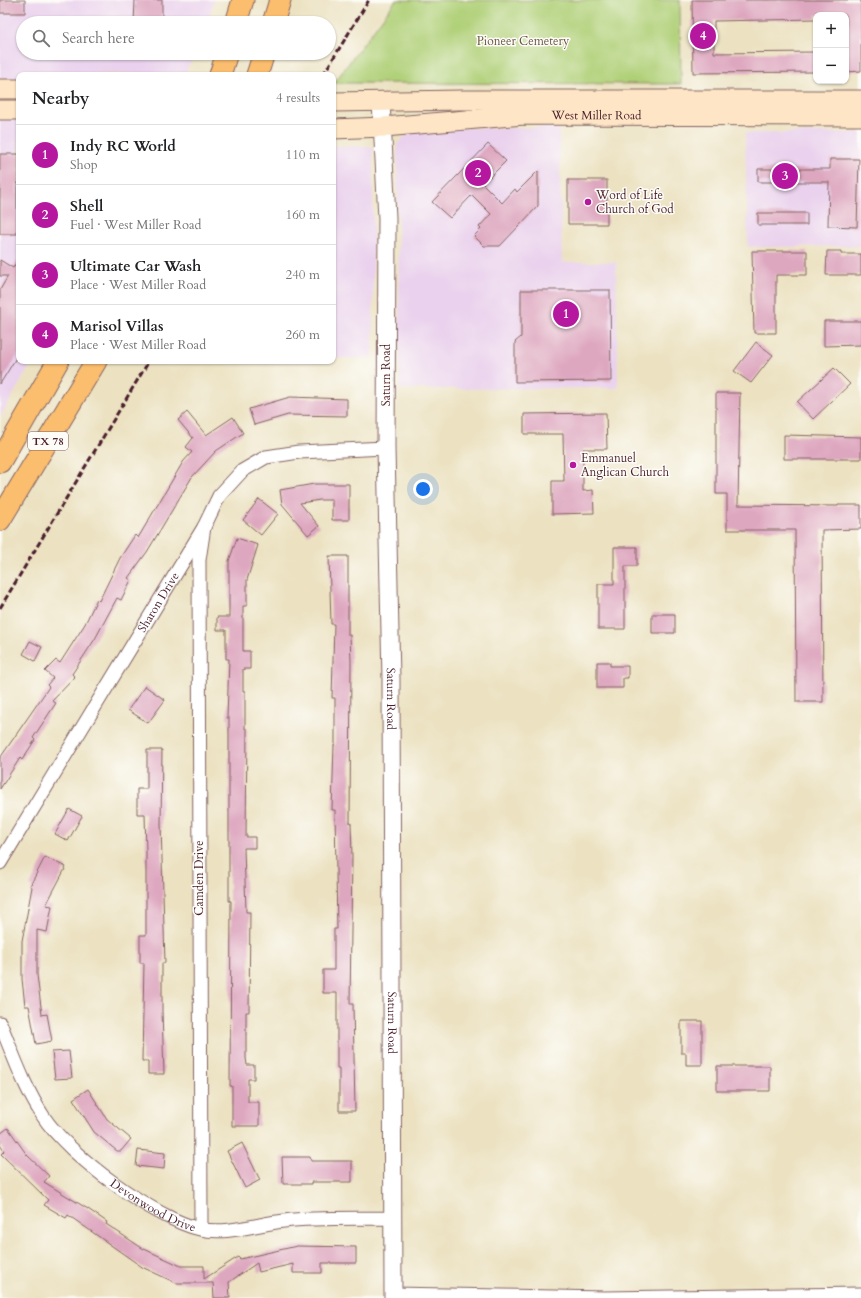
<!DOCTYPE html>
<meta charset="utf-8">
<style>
:root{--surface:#fff;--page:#f2f2f2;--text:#202124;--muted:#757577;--line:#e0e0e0;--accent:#b5179e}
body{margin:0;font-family:Cardo,serif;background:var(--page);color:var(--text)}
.controls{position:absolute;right:12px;top:12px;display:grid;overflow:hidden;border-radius:8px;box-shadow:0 1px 3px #0004}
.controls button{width:36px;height:36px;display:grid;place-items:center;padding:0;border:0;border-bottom:1px solid var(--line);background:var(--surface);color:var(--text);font:20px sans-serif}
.you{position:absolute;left:423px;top:489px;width:14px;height:14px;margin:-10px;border:3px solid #fff;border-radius:50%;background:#1a73e8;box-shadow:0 0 0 6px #1a73e833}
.badge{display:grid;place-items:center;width:26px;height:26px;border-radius:50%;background:var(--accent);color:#fff;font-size:13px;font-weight:700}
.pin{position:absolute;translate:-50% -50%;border:2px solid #fff;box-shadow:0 1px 4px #0006}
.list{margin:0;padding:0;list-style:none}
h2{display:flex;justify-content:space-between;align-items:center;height:52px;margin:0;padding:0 16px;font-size:17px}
h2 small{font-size:13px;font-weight:400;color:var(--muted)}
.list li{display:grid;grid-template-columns:26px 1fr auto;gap:12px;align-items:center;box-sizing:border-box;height:60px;padding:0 16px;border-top:1px solid var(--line)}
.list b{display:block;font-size:15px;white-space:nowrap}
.list p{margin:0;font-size:13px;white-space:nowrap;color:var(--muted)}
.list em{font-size:13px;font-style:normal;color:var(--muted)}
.icon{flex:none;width:22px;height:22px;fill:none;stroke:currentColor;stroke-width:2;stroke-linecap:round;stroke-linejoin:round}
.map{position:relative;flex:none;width:861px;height:1298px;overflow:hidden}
.search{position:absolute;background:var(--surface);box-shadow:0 1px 3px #0004;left:16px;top:16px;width:320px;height:44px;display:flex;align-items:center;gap:10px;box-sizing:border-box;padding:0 14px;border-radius:22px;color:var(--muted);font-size:15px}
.panel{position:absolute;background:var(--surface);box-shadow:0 1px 3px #0004;left:16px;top:72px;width:320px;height:292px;border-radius:8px}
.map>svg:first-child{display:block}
.built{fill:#ead1ed}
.green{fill:#b0d078;stroke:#7d7852}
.building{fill:#dea7c0}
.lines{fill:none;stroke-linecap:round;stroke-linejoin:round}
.minor-casing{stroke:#836360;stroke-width:15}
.tertiary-casing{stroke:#836360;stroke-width:19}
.secondary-casing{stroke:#836360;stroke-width:21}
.primary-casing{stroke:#836360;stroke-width:23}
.minor{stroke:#fff;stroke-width:13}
.tertiary{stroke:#fff;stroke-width:17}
.secondary{stroke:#fde5c5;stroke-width:19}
.primary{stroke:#fbbd6e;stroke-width:21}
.rail{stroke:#4a1f2b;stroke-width:3;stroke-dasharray:6 3;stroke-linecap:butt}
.poi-dot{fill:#b5179e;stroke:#fdfcf7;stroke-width:1.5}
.labels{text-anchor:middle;stroke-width:3;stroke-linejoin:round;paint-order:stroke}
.shield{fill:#fdfcf7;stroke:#806168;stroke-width:1}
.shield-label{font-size:11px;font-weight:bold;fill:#4a1f2b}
.park-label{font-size:12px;fill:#695442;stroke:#fdfcf7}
.street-label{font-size:12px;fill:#4a1f2b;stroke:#fdfcf7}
.poi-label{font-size:12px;fill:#4a1f2b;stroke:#fdfcf7;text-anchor:start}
</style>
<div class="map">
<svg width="861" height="1298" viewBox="0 0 861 1298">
<rect width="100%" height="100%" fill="#fdfcf7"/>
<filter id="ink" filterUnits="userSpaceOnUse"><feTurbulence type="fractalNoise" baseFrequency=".025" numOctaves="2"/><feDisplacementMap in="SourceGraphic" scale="8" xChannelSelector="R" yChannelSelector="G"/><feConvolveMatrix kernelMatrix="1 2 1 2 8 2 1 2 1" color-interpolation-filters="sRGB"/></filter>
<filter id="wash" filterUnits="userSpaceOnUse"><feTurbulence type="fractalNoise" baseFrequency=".012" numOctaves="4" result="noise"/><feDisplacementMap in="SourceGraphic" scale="16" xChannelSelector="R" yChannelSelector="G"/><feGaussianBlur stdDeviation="0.9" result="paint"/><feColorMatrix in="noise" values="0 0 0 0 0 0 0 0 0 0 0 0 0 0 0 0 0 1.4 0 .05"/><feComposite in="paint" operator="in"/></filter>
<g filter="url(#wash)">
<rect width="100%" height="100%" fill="#ece2c2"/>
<path class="built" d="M0 0H214L207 23H23V53H195L185 73 19 75V79H0Z
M0 119H19V361H33L0 417Z
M413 128H559L562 262H616L618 388 400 389 397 144Z
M745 133H861V246L748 247Z
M333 146 373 147V358H333Z"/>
<path class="green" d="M396 0H680L681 84 334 83Z"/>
<g id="blocks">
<path class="building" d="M0 0H25V13H0Z
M135 0H162V23H134Z
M692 0H861V71L846 72V15H816V19L714 21V53L816 52V72L693 73Z
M488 144 506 161 483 184 502 203 515 189 517 192 538 171V206L500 246H484L474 236 481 229 479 227 491 214 472 195 450 218 432 202Z
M0 154H19V183H17V234H0Z
M830 159H859L857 227 828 226 829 182H758V169H830Z
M568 180H607V224H568Z
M758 213H807V225H758Z
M752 251H807V275H776V333H754Z
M827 251H841V254H861V275H826Z
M19 258V353L0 384V290L8 276H0V260L13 268Z
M521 290H610L611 381 515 382V342L521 337Z
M824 321H861V345L824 346Z
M756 342 773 355 751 383 734 371Z
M834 368 850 384 813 419 797 402Z
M716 393H740L738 505 838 506V505H861V529L822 530 823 702H796L795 530H727V494H716Z
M290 397 347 399V416L288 415 254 425 249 409Z
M187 412 206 435 233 417 243 433 216 451 192 477 147 552 128 578 131 580 121 600 117 598 95 639 72 674 75 677 52 701 56 703 33 738 35 740 22 760 20 758 0 789V758L49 687 47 685 53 678 45 671 56 660 60 663 85 624 97 599 99 601 120 558 135 535 138 538 183 462 192 452 186 447 193 438 178 420Z
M606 413 607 449H583V491L593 490 594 513 552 514V481H564L563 434H524V414Z
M784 435 861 437V459H784Z
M314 484H349V520H332V500H320L300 503 319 526 308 535 282 504 280 490Z
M259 499 278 514 261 535 243 520Z
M237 538 258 545 247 580V606H243V651H250V669H243V691H245V729H247L246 837H255V848H244L246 912H250L249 1012H246V1058L247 1065H254V1079H248V1102H259V1126H232V1086H230L231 901H229V718H227L229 659H226V630H217V617H229V561Z
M614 547H637V566H625V629H598V584H614Z
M329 556H348V635H350L351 661 350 823H351L352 856 350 1004H353L355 1111H339V1068H337V993H323V970H334V929H337L335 810H332L334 745H335V698H332L334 624H331Z
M652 614H675V633H652Z
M30 641 42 647 35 661 23 654Z
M597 662H610V666H628V678H623V688H597Z
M145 686 165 700 148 723 128 710Z
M147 750H162L161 824 165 963H162V1011L164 1074H148V1061H142L144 963H140V935H146V852L145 814H137V789H147Z
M69 809 82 816 68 841 55 834Z
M45 857 66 867 46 905 52 906 47 932 37 930V975L42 1015 47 1014 52 1041 36 1044 29 1006H25L22 979V941L32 887 30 886Z
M681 1021H702V1065H686V1053H681Z
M69 1051 72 1078 55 1079 52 1052Z
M717 1066H770V1091H717Z
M88 1089 107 1119 131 1139 121 1151H117L94 1132 73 1099Z
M8 1128 27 1155 49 1176 44 1182 88 1209 107 1222 106 1224 142 1248 181 1266H204V1279L238 1257 240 1259 297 1246 356 1247V1263H322V1273H293V1264L259 1272 257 1263 229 1282 230 1298H214L213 1283H176L142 1267 68 1215 66 1218 44 1205 48 1200 1 1154 4 1151 0 1145V1134Z
M242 1143 260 1180 245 1188 227 1151Z
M138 1150 165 1153 164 1169 136 1166Z
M282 1157H310L311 1161H352V1182H311V1184H283Z"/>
</g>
</g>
<g filter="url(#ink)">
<use href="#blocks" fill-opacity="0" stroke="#836360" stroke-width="1"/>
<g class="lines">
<defs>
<g id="minor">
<path id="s1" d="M0 863 204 527 219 496 242 471 266 457 299 452 386 448"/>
<path id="s2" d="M0 1023C13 1054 24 1087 43 1116 68 1155 155 1219 200 1229 227 1235 257 1224 284 1221 320 1217 357 1219 393 1218"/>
<path d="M201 1229 199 560 204 527"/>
<path d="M393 1294 605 1298 861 1294"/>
</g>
<g id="tertiary">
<path id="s3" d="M381 101 387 218 386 448 391 679 393 1298"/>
</g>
<g id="secondary">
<path d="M0 89H19"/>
<path d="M333 102 462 100H861"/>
<path d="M0 110H19"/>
<path id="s4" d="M333 129 384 127 524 115 861 116"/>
</g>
<path id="primary" d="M236 23 243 0
M273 23 280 0
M220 75 227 53
M257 75 264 53
M0 462 58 361
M0 520 96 361"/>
</defs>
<use href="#minor" class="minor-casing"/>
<use href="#tertiary" class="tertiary-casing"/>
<use href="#secondary" class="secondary-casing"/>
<use href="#primary" class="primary-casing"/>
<use href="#minor" class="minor"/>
<use href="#tertiary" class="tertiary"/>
<use href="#secondary" class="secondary"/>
<use href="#primary" class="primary"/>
<path class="rail" d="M323 75 369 0
M0 608 149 361"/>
</g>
</g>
<g class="poi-dot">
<circle cx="588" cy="202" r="4"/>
<circle cx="573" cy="465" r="4"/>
</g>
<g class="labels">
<rect class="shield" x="28" y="432" width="40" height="18" rx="3"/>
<g class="shield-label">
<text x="48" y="445">TX 78</text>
</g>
<g class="park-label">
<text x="523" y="45">Pioneer Cemetery</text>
</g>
<g class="street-label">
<text dy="4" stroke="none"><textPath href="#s4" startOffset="264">West Miller Road</textPath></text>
<text transform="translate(386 375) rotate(-90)" y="4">Saturn Road</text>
<text dy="4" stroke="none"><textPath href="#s1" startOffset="305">Sharon Drive</textPath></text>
<text dy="4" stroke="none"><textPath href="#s3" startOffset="598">Saturn Road</textPath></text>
<text transform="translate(199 878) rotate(-90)" y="4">Camden Drive</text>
<text dy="4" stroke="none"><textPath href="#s3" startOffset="922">Saturn Road</textPath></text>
<text dy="4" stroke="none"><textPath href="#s2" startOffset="246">Devonwood Drive</textPath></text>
</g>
<g class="poi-label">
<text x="596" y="199">Word of Life<tspan x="596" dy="14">Church of God</tspan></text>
<text x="581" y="462">Emmanuel<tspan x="581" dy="14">Anglican Church</tspan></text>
</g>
</g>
</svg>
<div class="controls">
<button>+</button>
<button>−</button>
</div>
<div class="you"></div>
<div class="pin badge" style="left:566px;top:314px">1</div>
<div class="pin badge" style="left:478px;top:173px">2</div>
<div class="pin badge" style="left:785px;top:176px">3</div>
<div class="pin badge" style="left:703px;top:36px">4</div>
<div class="search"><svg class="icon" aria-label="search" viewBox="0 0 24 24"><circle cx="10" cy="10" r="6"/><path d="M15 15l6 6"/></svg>Search here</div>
<section class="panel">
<h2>Nearby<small>4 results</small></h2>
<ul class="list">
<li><span class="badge">1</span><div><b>Indy RC World</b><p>Shop</p></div><em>110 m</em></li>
<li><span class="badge">2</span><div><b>Shell</b><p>Fuel · West Miller Road</p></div><em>160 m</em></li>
<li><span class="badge">3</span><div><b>Ultimate Car Wash</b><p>Place · West Miller Road</p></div><em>240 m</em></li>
<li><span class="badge">4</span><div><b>Marisol Villas</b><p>Place · West Miller Road</p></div><em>260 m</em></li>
</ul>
</section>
</div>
